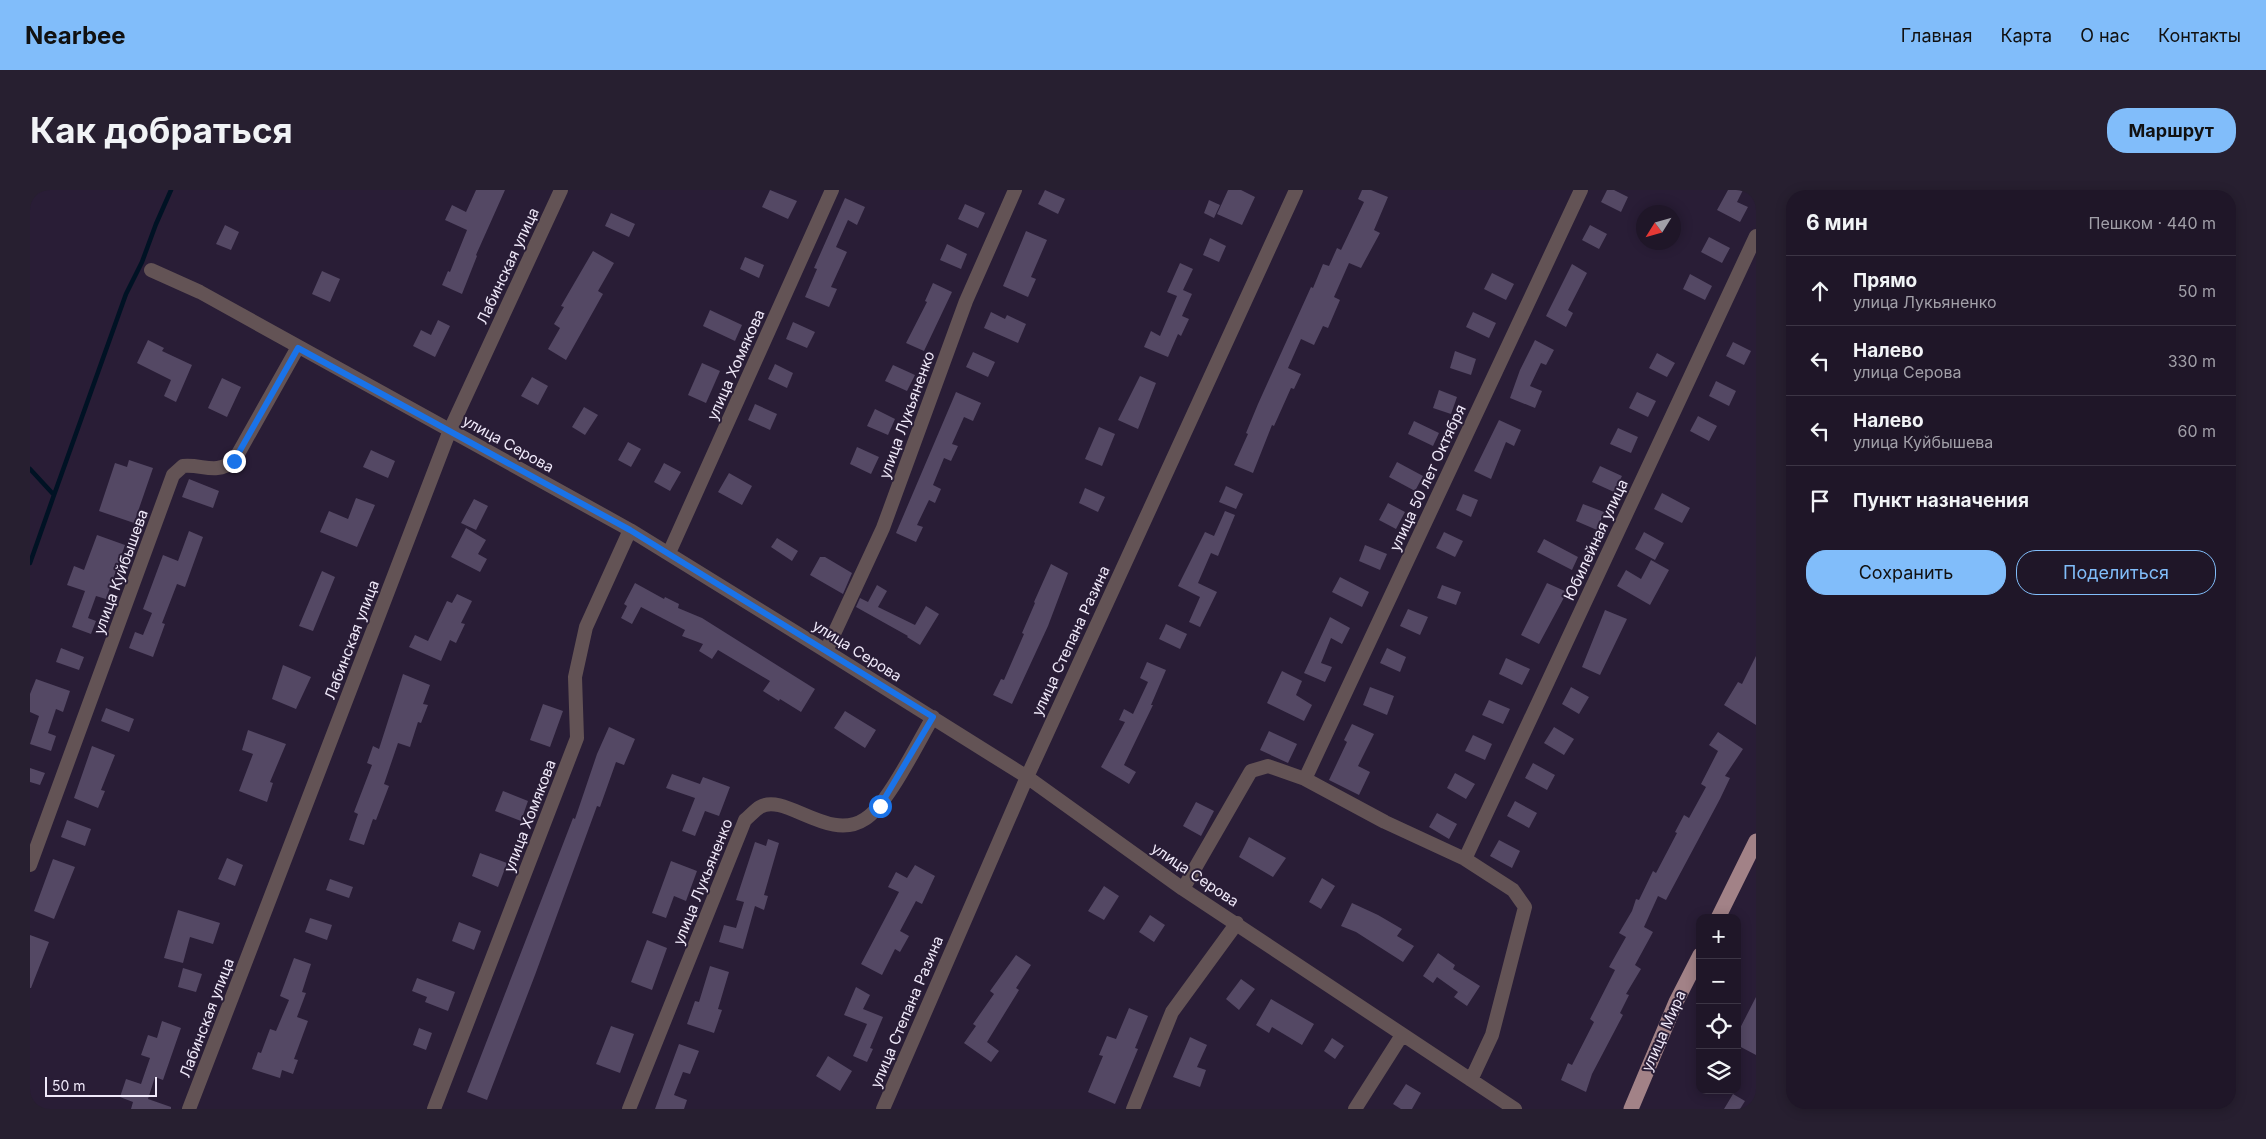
<!DOCTYPE html>
<html lang="ru">
<meta charset="utf-8">
<style>
:root{--surface:#1f1628;--page:#271f30;--text:#f1f3f6;--muted:#a19fa8;--line:#3c3545;--accent:#81bdfa}
body{margin:0;font-family:Inter,sans-serif;background:var(--page);color:var(--text)}
.controls{position:absolute;right:15px;bottom:15px;display:grid;overflow:hidden;border-radius:10px;box-shadow:0 2px 12px #0003}
.controls button{width:45px;height:45px;display:grid;place-items:center;padding:0;border:0;border-bottom:1px solid var(--line);background:var(--surface);color:var(--text);font:25px sans-serif}
.compass{position:absolute;left:1606px;top:15px;width:45px;height:45px;border-radius:50%;background:var(--surface);box-shadow:0 2px 12px #0003;rotate:233deg}
.scale{position:absolute;left:15px;bottom:12px;width:112px;box-sizing:border-box;padding-left:5px;border:2px solid #efe8f9;border-top:0;font-size:14px;line-height:18px;white-space:nowrap;color:#efe8f9;-webkit-text-stroke:4px #291d36;paint-order:stroke}
.stop{position:absolute;width:15px;height:15px;margin:-11px;border:4px solid #1a73e8;border-radius:50%;background:#fff}
.stop.end{background:#1a73e8;border-color:#fff;box-shadow:0 1px 5px #0008}
.list{margin:0;padding:0;list-style:none}
h2{display:flex;justify-content:space-between;align-items:center;height:65px;margin:0;padding:0 20px;font-size:21px}
h2 small{font-size:16px;font-weight:400;color:var(--muted)}
.list li{display:grid;grid-template-columns:32px 1fr auto;gap:15px;align-items:center;box-sizing:border-box;height:70px;padding:0 20px;border-top:1px solid var(--line)}
.list b{display:block;font-size:19px;white-space:nowrap}
.list p{margin:0;font-size:16px;white-space:nowrap;color:var(--muted)}
.list em{font-size:16px;font-style:normal;color:var(--muted)}
.actions{display:flex;gap:10px;padding:15px 20px}
.actions a{flex:1;padding:11px 0;border:1px solid var(--accent);border-radius:20px;text-align:center;font-size:18px;color:var(--accent)}
.actions .main{background:var(--accent);color:#111}
.icon{flex:none;width:28px;height:28px;fill:none;stroke:currentColor;stroke-width:2;stroke-linecap:round;stroke-linejoin:round}
.map{position:relative;flex:none;width:1726px;height:919px;overflow:hidden;border-radius:20px}
header{display:flex;align-items:center;gap:30px;box-sizing:border-box;height:70px;padding:0 25px;background:var(--accent);color:#111}
header strong{font-size:24px}
nav{display:flex;gap:28px;margin-inline-start:auto;font-size:18px}
.intro{display:flex;align-items:center;justify-content:space-between;box-sizing:border-box;height:120px;padding:0 30px}
h1{margin:0;font-size:35px}
.button{padding:12px 22px;border-radius:20px;background:var(--accent);color:#111;font-size:18px;font-weight:700}
main{display:flex;gap:30px;padding:0 30px}
aside{flex:1;background:var(--surface);border-radius:20px;box-shadow:0 2px 12px #0003}
.map>svg:first-child{display:block}
.lines{fill:none;stroke-linecap:round;stroke-linejoin:round}
.stream{stroke:#001224;stroke-width:4.5}
.building{fill:#544864}
.minor{stroke:#635355;stroke-width:14}
.primary{stroke:#a28287;stroke-width:15}
.route{stroke:#1a73e8;stroke-width:6}
.labels{text-anchor:middle;stroke-width:4;stroke-linejoin:round;paint-order:stroke}
.street-label{font-size:15px;fill:#efe8f9;stroke:#291d36}
</style>
<header>
<strong>Nearbee</strong>
<nav><a>Главная</a><a>Карта</a><a>О нас</a><a>Контакты</a></nav>
</header>
<div class="intro"><h1>Как добраться</h1><a class="button">Маршрут</a></div>
<main>
<div class="map">
<svg width="1726" height="919" viewBox="0 0 1726 919">
<rect width="100%" height="100%" fill="#291d36"/>
<g class="lines">
<path class="stream" d="M0 279 24 305 0 373
M24 305 96 104 112 72 126 34 141 0"/>
</g>
<path class="building" d="M446 0H475L446 65 447 66 432 104 412 95 418 81 420 82 437 40 415 30 422 15 436 22Z
M740 0 767 11 758 29 732 17Z
M1015 0 1035 9 1028 24 1008 14Z
M1198 0H1211L1225 7 1212 35 1187 24Z
M1332 0H1341L1358 7 1344 40 1350 43 1331 78 1319 73 1304 107 1310 110 1298 138 1293 136 1284 155 1271 149 1258 178 1271 184 1264 199 1261 198 1244 236 1242 235 1223 283 1204 275 1218 244 1216 243 1228 214 1281 97 1283 98 1293 74 1299 76 1307 58 1311 60 1334 12 1328 9Z
M1577 0H1584L1598 7 1591 22 1571 12Z
M1698 0H1713L1707 12 1718 17 1710 32 1687 20Z
M815 8 835 17 827 35 818 30 806 57 817 62 801 97 807 99 799 117 775 107 787 79 784 78Z
M1179 10 1190 15 1184 28 1174 23Z
M935 14 955 23 948 38 928 29Z
M581 23 605 34 599 47 575 36Z
M195 35 209 42 201 60 186 54Z
M1560 35 1577 44 1569 59 1552 50Z
M996 41 1017 50 1001 87 1006 89 998 107 973 96Z
M1679 47 1700 58 1692 73 1671 62Z
M1180 48 1196 56 1189 72 1173 65Z
M917 54 937 64 931 79 910 70Z
M563 61 584 73 568 101 573 104 536 170 518 159 530 138 524 134 534 117 531 116Z
M715 67 734 75 729 88 710 79Z
M1150 73 1163 79 1153 100 1162 104 1152 126 1159 129 1151 146 1148 144 1138 167 1114 157 1121 141 1130 146 1147 106 1137 102Z
M1542 74 1557 83 1538 120 1543 123 1536 137 1516 126Z
M292 81 310 89 300 112 282 104Z
M1462 83 1484 94 1476 110 1454 99Z
M1660 84 1682 96 1675 110 1653 99Z
M903 93 922 102 894 161 876 153 897 112 895 111Z
M680 120 712 135 705 151 673 136Z
M961 122 975 129 977 125 996 134 988 153 954 138Z
M1443 122 1466 133 1459 148 1436 137Z
M408 130 420 136 405 167 383 156 391 140 401 145Z
M763 132 785 142 777 158 756 149Z
M118 150 134 158 132 161 162 175 146 212 134 206 141 190 107 173Z
M1505 150 1524 160 1516 175 1511 173 1500 196 1512 201 1505 218 1480 208 1490 180Z
M1703 152 1721 161 1714 175 1696 166Z
M1425 161 1446 169 1441 185 1420 178Z
M943 162 965 172 958 187 936 177Z
M1627 163 1645 173 1637 187 1619 178Z
M672 173 690 181 676 213 658 205Z
M745 174 763 183 757 198 738 189Z
M863 175 885 185 877 201 855 191Z
M1110 186 1126 193 1108 239 1088 230Z
M502 187 518 196 508 215 491 206Z
M192 188 211 197 197 227 178 218Z
M1686 191 1706 201 1699 216 1679 206Z
M1409 200 1427 207 1421 224 1403 218Z
M926 202 951 213 943 231 934 227 922 254 928 256 921 271 914 268 903 295 911 299 905 313 899 310 887 335 893 337 886 352 866 343Z
M1607 202 1626 211 1618 227 1599 218Z
M725 214 747 224 740 240 718 230Z
M554 217 568 225 555 245 542 237Z
M845 219 865 229 858 245 837 236Z
M1668 226 1687 236 1679 251 1660 241Z
M1469 230 1491 240 1484 256 1476 252 1461 289 1444 281Z
M1384 231 1409 243 1403 256 1378 244Z
M1069 237 1085 244 1072 276 1055 269Z
M1588 238 1608 247 1601 263 1580 254Z
M598 252 611 259 601 277 588 270Z
M827 257 849 267 841 284 820 274Z
M341 260 365 271 358 288 333 277Z
M99 270 123 278 104 333 69 321 85 273 97 277Z
M1367 272 1393 286 1385 301 1359 287Z
M634 273 651 282 640 301 624 292Z
M1570 276 1592 286 1584 302 1562 292Z
M699 283 722 296 712 315 688 302Z
M159 289 189 301 183 318 152 307Z
M1196 296 1213 304 1206 319 1189 312Z
M1055 298 1075 307 1068 322 1049 313Z
M1632 303 1660 318 1652 333 1624 319Z
M1433 304 1448 310 1441 327 1426 320Z
M326 308 345 315 327 357 290 342 299 321 318 329Z
M444 309 458 316 446 340 431 333Z
M1358 313 1375 322 1366 339 1349 330Z
M1553 314 1574 322 1567 340 1546 331Z
M1195 321 1205 325 1188 366 1181 363 1168 393 1187 402 1170 437 1159 432 1170 407 1148 396 1175 342 1184 346Z
M436 338 456 350 448 364 457 369 450 382 421 367Z
M159 341 173 347 155 397 147 394 132 433 135 434 123 467 99 458 105 442 113 445 122 423 113 419 133 365 148 371Z
M1414 342 1433 351 1425 367 1406 358Z
M1614 342 1634 353 1625 370 1605 359Z
M67 345 95 355 76 409 66 406 58 428 66 431 61 444 42 437 55 401 37 395 44 376 54 380Z
M747 348 768 361 762 371 741 357Z
M1514 349 1548 367 1542 380 1507 362Z
M1335 355 1357 364 1350 380 1329 371Z
M790 367H795L822 383 813 404 780 385Z
M1621 370 1639 380 1620 415 1587 396 1596 380 1611 389Z
M1021 374 1038 383 1018 436 982 514 963 505 971 489 974 490 994 444 992 443 1005 413 1004 412Z
M292 381 305 387 283 441 269 436Z
M1310 387 1339 402 1332 417 1302 402Z
M605 393 634 409 635 407 649 414 648 418 672 428 785 499 771 522 750 509 749 511 733 501 740 491 688 460 682 469 669 461 673 454 652 446 655 440 611 417 602 434 591 428 597 416 594 414Z
M1517 393 1537 402 1509 454 1491 445Z
M847 395 857 401 848 417 885 435 896 416 909 424 890 455 877 447 878 446 826 417 830 408 838 412Z
M1412 395 1431 402 1426 415 1407 408Z
M427 404 442 411 431 433 435 434 426 453 420 450 411 471 379 457 385 445 398 451 417 411 422 413Z
M1378 419 1398 427 1390 445 1370 436Z
M1575 420 1597 429 1570 485 1552 477Z
M1300 427 1320 438 1312 454 1301 448 1291 473 1302 477 1295 492 1274 483Z
M1136 434 1157 444 1150 459 1129 449Z
M31 458 54 467 49 480 26 472Z
M1357 458 1376 467 1370 482 1350 473Z
M1726 466V535L1694 515 1708 492 1712 494Z
M1476 468 1500 479 1492 495 1469 484Z
M1117 472 1136 480 1121 515H1123L1094 575 1106 582 1099 594 1071 577 1095 532 1089 530 1094 519 1103 524 1118 492 1110 488Z
M253 475 281 487 266 519 242 509Z
M1252 481 1272 491 1266 505 1282 515 1274 531 1237 513Z
M373 484 400 495 393 514 398 515 391 533 388 532 380 557 368 553 354 594 359 596 346 630 343 629 334 655 319 650 328 624 324 622 342 575 337 573 343 556 349 559Z
M6 489 40 501 33 522 26 519 18 543 26 546 21 561 0 554 9 526 0 522V504Z
M1340 497 1364 506 1357 525 1333 515Z
M1541 497 1559 507 1549 524 1532 514Z
M1459 510 1480 519 1473 534 1452 525Z
M513 514 533 521 520 557 500 550Z
M76 518 104 529 99 542 71 531Z
M815 521 846 540 835 558 804 538Z
M1322 534 1344 544 1328 576 1340 582 1329 605 1299 590 1317 552 1314 550Z
M579 537 605 549 594 575 586 572 570 617 567 616 505 785 457 910 437 902 528 667 543 628 545 629 567 564Z
M1524 537 1544 549 1534 565 1514 553Z
M218 540 256 554 240 592 243 593 237 612 209 601 223 564 212 560Z
M1239 541 1267 554 1258 573 1230 560Z
M1688 542 1713 559 1695 586 1700 588 1690 609 1636 710 1628 706 1614 737 1623 742 1605 775 1611 779 1596 804 1599 805 1590 823 1593 825 1562 884 1556 902 1531 890 1538 873 1542 875 1564 832 1560 829 1585 780 1579 777 1596 747 1589 743 1602 721 1606 709 1609 710 1623 681 1626 683 1647 643 1645 642 1654 625 1659 628 1676 597 1671 594 1688 561 1679 555Z
M1443 545 1462 554 1455 570 1435 561Z
M62 556 85 565 71 600 75 601 68 618 44 608Z
M1503 573 1525 585 1517 600 1495 588Z
M0 578 15 583 10 595 0 592Z
M1425 583 1445 594 1436 609 1417 598Z
M642 584 670 594 673 587 700 597 689 626 675 621 665 646 652 641 665 608 636 598Z
M473 601 498 611 491 631 465 621Z
M1485 611 1507 623 1499 638 1477 626Z
M1166 612 1184 621 1171 646 1153 636Z
M1407 623 1427 634 1419 649 1399 637Z
M37 630 61 639 55 656 31 647Z
M1219 647 1256 668 1243 687 1209 667Z
M738 649 749 653 734 705 738 706 734 720 725 716 713 759 689 752 694 735 706 738 714 712 706 710 725 652 736 656Z
M1469 650 1490 661 1482 678 1460 666Z
M450 663 477 673 468 697 442 686Z
M197 668 213 675 205 696 188 689Z
M23 669 45 677 24 729 4 721Z
M641 671 667 681 656 711 644 706 636 728 622 723Z
M885 675 905 686 892 714 886 711 870 741 879 746 870 762 865 759 852 785 831 774 869 702 858 697 866 682 877 688Z
M1292 688 1305 696 1291 719 1279 712Z
M300 689 323 697 319 708 296 700Z
M1074 696 1089 706 1074 730 1058 721Z
M1322 713 1348 725 1372 739 1367 746 1384 756 1373 772 1326 742 1311 736Z
M148 720 190 733 183 754 160 747 153 773 134 768Z
M1120 725 1135 735 1124 752 1109 742Z
M280 728 302 735 297 750 275 742Z
M429 732 451 741 444 760 422 751Z
M0 745 19 752 1 798H0Z
M617 750 637 758 622 800 601 792Z
M1408 763 1425 775 1423 779 1450 796 1437 816 1424 807 1428 802 1407 787 1403 793 1393 786Z
M986 765 1001 775 986 798 989 800 957 852 969 861 961 872 934 853 946 836 943 834 964 804 960 801Z
M264 768 281 774 272 802 276 803 267 827 278 831 264 869 268 870 263 884 252 880 250 888 222 879 228 862 231 863 240 839 246 841 259 810 250 806Z
M680 776 699 782 688 819 692 820 684 843 657 834 665 811 669 812Z
M153 778 172 784 166 802 148 797Z
M387 788 425 802 418 821 395 812 397 807 382 801Z
M1211 789 1225 799 1209 820 1196 809Z
M826 797 840 805 833 819 853 827 840 858 843 859 837 872 823 866 837 834 814 825Z
M1726 807V865L1707 855V844Z
M1241 809 1284 834 1272 855 1242 837 1239 843 1226 835Z
M1099 818 1118 826 1105 858 1108 859 1085 914 1058 902 1073 866 1069 865 1077 846 1086 849Z
M132 831 151 838 133 890 125 887 118 909 141 917V919H101L103 912 90 907 96 889 111 894 120 868 111 865 118 845 127 848Z
M581 836 604 844 590 883 566 874Z
M389 838 402 843 396 860 383 855Z
M1160 847 1177 855 1167 877 1176 880 1170 897 1143 887Z
M1302 848 1314 856 1305 869 1294 861Z
M649 854 669 861 660 884 653 882 644 905 657 910 654 919H625Z
M798 866 822 881 810 901 786 886Z
M1376 894 1391 903 1382 919H1371L1363 914Z
M1703 904 1715 911 1710 919H1694Z"/>
<g class="lines">
<path class="minor" d="M121 80 170 102 600 340 796 461 997 587 1153 699 1485 919
M639 363 802 0
M796 461 853 338 936 111 985 0
M1275 589 1551 0
M1435 669 1726 46
M0 675 143 285 153 276C173 274 185 285 204 271L268 157
M1153 699 1221 581 1238 576 1275 589 1355 632 1435 669 1483 700 1495 717 1462 845 1441 890
M159 919 420 240 531 0
M404 919 547 548 545 487 556 437 600 340
M599 919 715 630C720 626 725 620 730 617 755 602 799 653 835 629 857 616 888 552 903 527
M853 919 997 587 1266 0
M1103 919 1142 822 1207 733
M1325 919 1372 845"/>
<path class="primary" d="M1688 728 1726 651
M1601 919 1646 812 1670 765"/>
</g>
<g class="lines">
<path class="route" d="M204 271 268 158 600 340 903 527 850 616"/>
</g>
<g class="labels">
<g class="street-label">
<text transform="translate(478 76) rotate(-65)" y="5">Лабинская улица</text>
<text transform="translate(706 175) rotate(-66)" y="5">улица Хомякова</text>
<text transform="translate(877 225) rotate(-70)" y="5">улица Лукьяненко</text>
<text transform="translate(478 254) rotate(29)" y="5">улица Серова</text>
<text transform="translate(1398 288) rotate(-65)" y="5">улица 50 лет Октября</text>
<text transform="translate(1566 350) rotate(-65)" y="5">Юбилейная улица</text>
<text transform="translate(91 382) rotate(-70)" y="5">улица Куйбышева</text>
<text transform="translate(322 450) rotate(-69)" y="5">Лабинская улица</text>
<text transform="translate(1041 451) rotate(-65)" y="5">улица Степана Разина</text>
<text transform="translate(827 461) rotate(32)" y="5">улица Серова</text>
<text transform="translate(500 626) rotate(-69)" y="5">улица Хомякова</text>
<text transform="translate(1165 685) rotate(34)" y="5">улица Серова</text>
<text transform="translate(673 692) rotate(-68)" y="5">улица Лукьяненко</text>
<text transform="translate(877 822) rotate(-67)" y="5">улица Степана Разина</text>
<text transform="translate(177 828) rotate(-69)" y="5">Лабинская улица</text>
<text transform="translate(1634 841) rotate(-66)" y="5">улица Мира</text>
</g>
</g>
</svg>
<div class="controls">
<button>+</button>
<button>−</button>
<button><svg class="icon" aria-label="locate" viewBox="0 0 24 24"><circle cx="12" cy="12" r="6"/><path d="M12 2v4M12 18v4M2 12h4M18 12h4"/></svg></button>
<button><svg class="icon" aria-label="layers" viewBox="0 0 24 24"><path d="M12 4l9 5-9 5-9-5zM3 14l9 5 9-5"/></svg></button>
</div>
<svg class="compass" viewBox="-18 -18 36 36"><path d="M0-13l5 13h-10z" fill="#e53935"/><path d="M0 13l5-13h-10z" fill="#a19fa8"/></svg>
<div class="scale">50 m</div>
<div class="stop" style="left:850px;top:616px"></div>
<div class="stop end" style="left:204px;top:271px"></div>
</div>
<aside>
<h2>6 мин<small>Пешком · 440 m</small></h2>
<ul class="list">
<li><svg class="icon" aria-label="ahead" viewBox="0 0 24 24"><path d="M12 20V5M6 11l6-6 6 6"/></svg><div><b>Прямо</b><p>улица Лукьяненко</p></div><em>50 m</em></li>
<li><svg class="icon" aria-label="left" viewBox="0 0 24 24"><path d="M17 20v-9H6M10 6l-5 5 5 5"/></svg><div><b>Налево</b><p>улица Серова</p></div><em>330 m</em></li>
<li><svg class="icon" aria-label="left" viewBox="0 0 24 24"><path d="M17 20v-9H6M10 6l-5 5 5 5"/></svg><div><b>Налево</b><p>улица Куйбышева</p></div><em>60 m</em></li>
<li><svg class="icon" aria-label="arrive" viewBox="0 0 24 24"><path d="M6 21V4h12l-3 4 3 4H6"/></svg><div><b>Пункт назначения</b></div></li>
</ul>
<div class="actions"><a class="main">Сохранить</a><a>Поделиться</a></div>
</aside>
</main>
